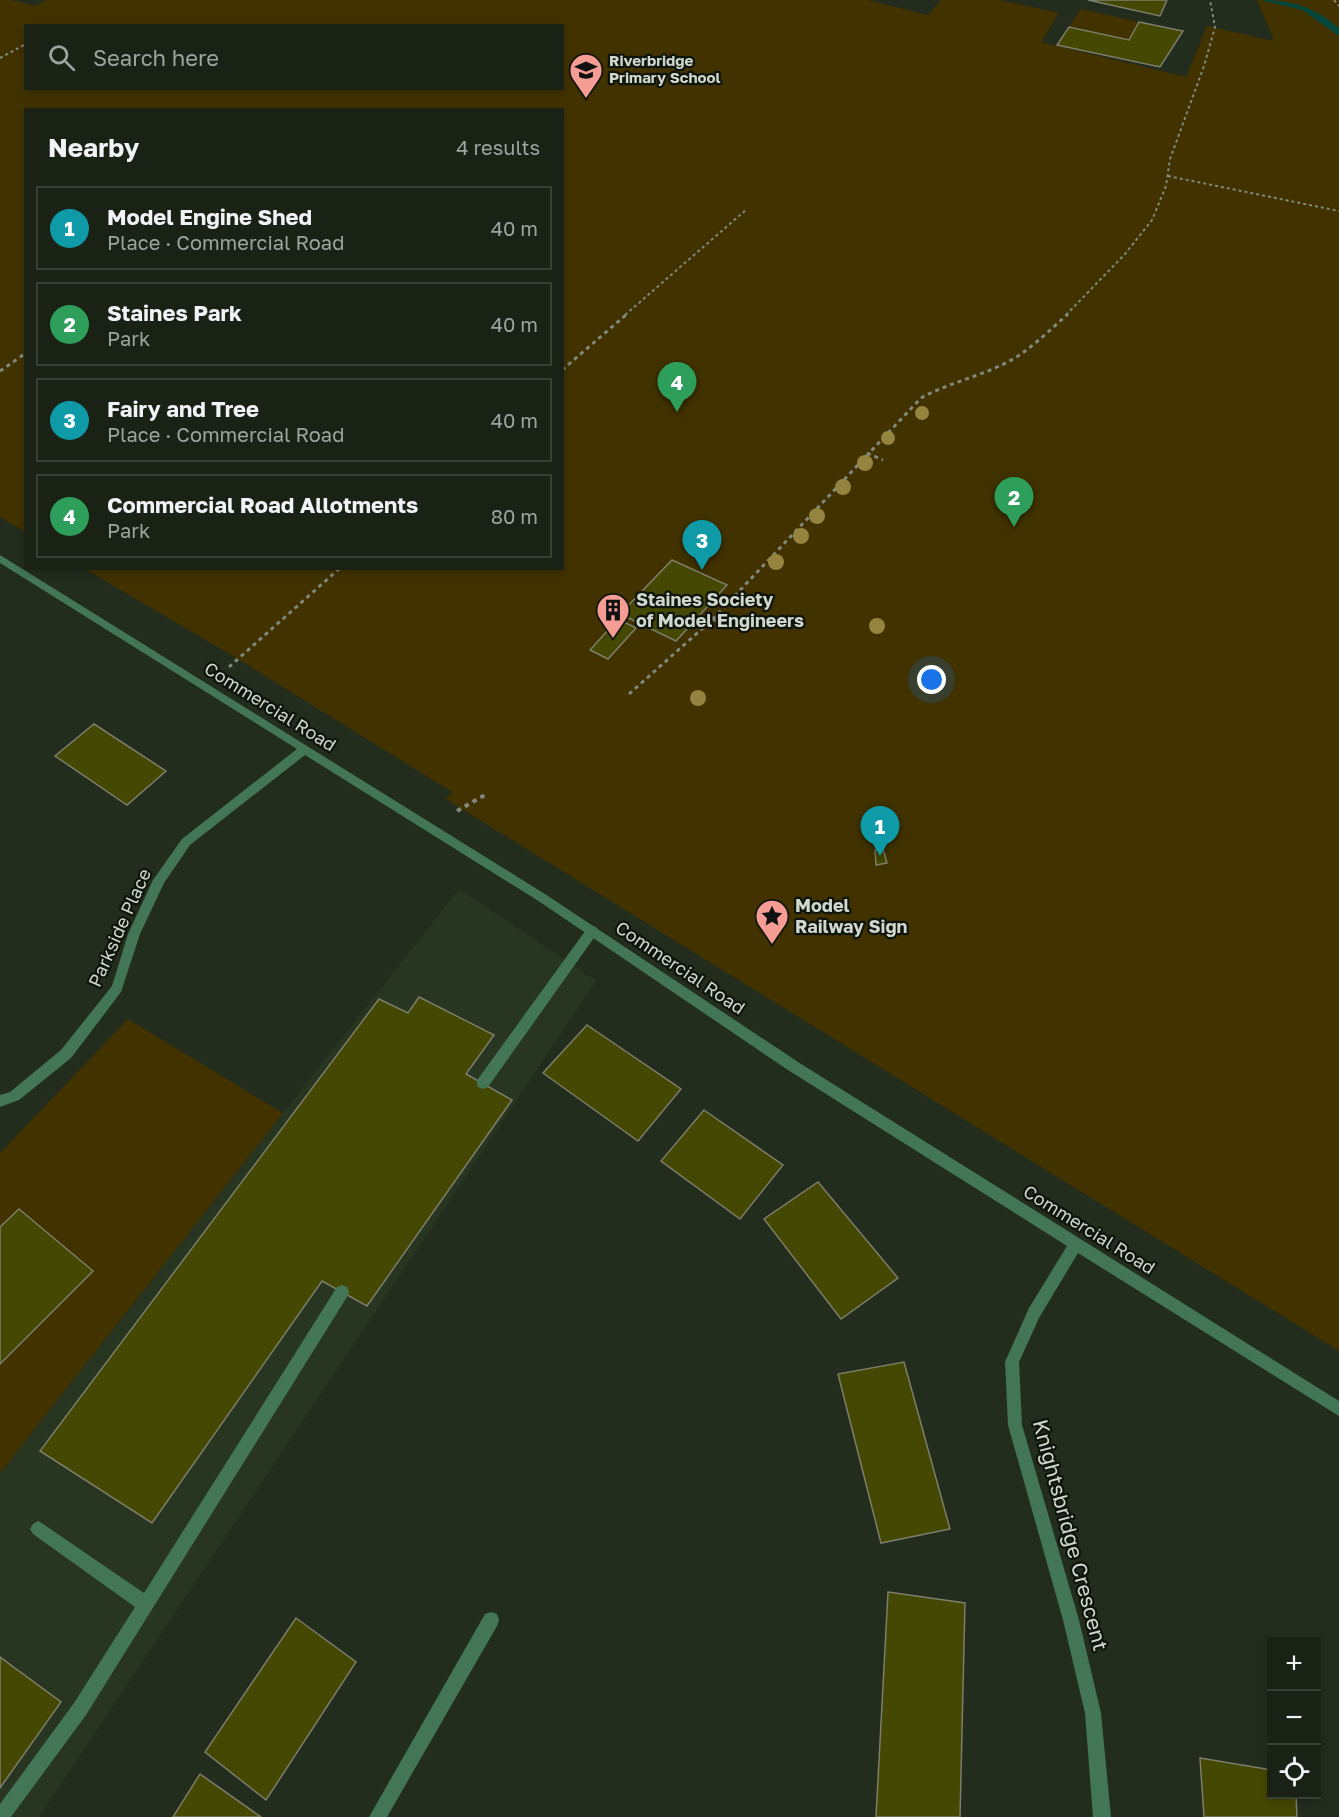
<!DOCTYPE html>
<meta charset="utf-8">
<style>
:root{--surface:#1a2216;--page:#232a1f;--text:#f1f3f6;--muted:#9fa4a1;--line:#383f35;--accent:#f59c95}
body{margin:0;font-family:"Golos Text",sans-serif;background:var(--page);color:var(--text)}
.controls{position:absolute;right:18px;bottom:18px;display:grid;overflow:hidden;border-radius:0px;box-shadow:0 3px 9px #0003}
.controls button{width:54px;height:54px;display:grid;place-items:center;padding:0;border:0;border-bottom:2px solid var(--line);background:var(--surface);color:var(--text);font:30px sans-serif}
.you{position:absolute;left:932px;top:680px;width:21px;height:21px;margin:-15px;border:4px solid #fff;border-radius:50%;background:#1a73e8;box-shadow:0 0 0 9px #1a73e833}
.badge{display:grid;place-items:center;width:39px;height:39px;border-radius:50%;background:var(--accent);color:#fff;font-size:20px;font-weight:700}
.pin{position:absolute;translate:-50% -50px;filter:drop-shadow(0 2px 3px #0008)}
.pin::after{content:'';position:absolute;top:32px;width:21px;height:18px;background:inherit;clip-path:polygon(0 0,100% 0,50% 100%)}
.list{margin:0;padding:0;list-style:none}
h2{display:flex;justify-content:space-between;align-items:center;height:78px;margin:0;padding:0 24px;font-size:26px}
h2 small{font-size:20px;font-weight:400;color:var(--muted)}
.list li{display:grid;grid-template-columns:39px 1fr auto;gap:18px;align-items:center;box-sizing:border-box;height:84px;margin:0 12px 12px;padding:0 12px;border:2px solid var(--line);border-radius:0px}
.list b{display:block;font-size:22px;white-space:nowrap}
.list p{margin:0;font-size:20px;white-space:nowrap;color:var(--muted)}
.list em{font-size:20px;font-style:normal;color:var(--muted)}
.icon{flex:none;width:33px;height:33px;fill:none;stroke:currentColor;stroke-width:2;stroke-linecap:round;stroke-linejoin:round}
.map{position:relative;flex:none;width:1339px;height:1817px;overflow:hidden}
.search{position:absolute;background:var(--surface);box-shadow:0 3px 9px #0003;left:24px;top:24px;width:540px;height:66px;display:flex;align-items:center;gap:15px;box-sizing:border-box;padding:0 21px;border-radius:0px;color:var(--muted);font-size:22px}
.panel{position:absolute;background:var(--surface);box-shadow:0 3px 9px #0003;left:24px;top:108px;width:540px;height:462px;border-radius:0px}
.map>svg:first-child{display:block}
.built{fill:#283520}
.green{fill:#413200;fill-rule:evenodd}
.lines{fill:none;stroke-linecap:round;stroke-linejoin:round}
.stream{fill:#05473c;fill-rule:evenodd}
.building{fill:#454802;stroke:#7c7e6a;stroke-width:1.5}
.path-far2{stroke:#81897d;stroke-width:2;stroke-dasharray:3 3;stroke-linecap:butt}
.path-far1{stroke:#81897d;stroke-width:3;stroke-dasharray:4 4;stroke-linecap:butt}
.path{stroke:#81897d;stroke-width:4;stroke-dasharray:4.5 4.5;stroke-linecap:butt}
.lane{fill:#437657;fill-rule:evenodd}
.street{fill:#437657;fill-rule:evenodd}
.tree{fill:#948440}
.labels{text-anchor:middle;stroke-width:4.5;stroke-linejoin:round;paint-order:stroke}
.far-poi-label{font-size:15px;font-weight:bold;fill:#d0d7cd;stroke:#0f140d;text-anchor:start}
.poi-label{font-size:18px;font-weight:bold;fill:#d0d7cd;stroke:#0f140d;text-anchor:start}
.street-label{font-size:18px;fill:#d0d7cd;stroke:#0f140d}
.near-street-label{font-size:21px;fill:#d0d7cd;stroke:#0f140d}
</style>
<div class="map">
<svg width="1339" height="1817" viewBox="0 0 1339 1817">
<rect width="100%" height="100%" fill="#232d1e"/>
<path class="built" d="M459 889 596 981 39 1817H0V1473Z"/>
<path class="green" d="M0 0H11L36 6 46 0H868L928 15 941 0H1000L1059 13 1041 42 1186 77 1207 26 1274 41 1257 0H1339V1351L462 809 446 799 452 792 238 659 85 569 562 568V110H26L25 532 0 517ZM26 26H562V88H26Z
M1081 9 1139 22 1129 40 1069 27Z
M128 1019 283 1113 0 1473V1153Z"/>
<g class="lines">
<path class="stream" d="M1261 0C1293 0 1314 7 1339 28V36L1302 10Z"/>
</g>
<path class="building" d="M1088 0H1167L1160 16Z
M1139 22 1183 31 1160 67 1057 45 1069 27 1129 40Z
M672 560 727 585 676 641 620 614Z
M618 619 636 628 608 659 590 650Z
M94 724 166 771 127 805 55 756Z
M883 849 887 863 876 865 875 850Z
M419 997 494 1035 466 1074 512 1100 367 1306 322 1281 152 1523 40 1451 379 999 408 1013Z
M587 1025 681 1089 638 1141 543 1073Z
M704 1110 783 1165 740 1219 661 1161Z
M818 1182 898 1278 841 1319 764 1219Z
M19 1209 93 1271 0 1364V1227Z
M904 1362 950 1529 881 1543 838 1374Z
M888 1592 965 1603 960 1817H876Z
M296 1618 356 1662 266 1800 205 1752Z
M0 1657 61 1702 0 1788Z
M1200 1758 1272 1770V1794H1296L1297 1817H1204Z
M200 1774 261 1817H173Z"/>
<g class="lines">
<path class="path-far2" d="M1334 0 1339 6
M0 58 26 44
M1168 176 1339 211
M625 315 747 209
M1066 315 1125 254 1152 220 1166 186 1170 159 1204 66 1215 27 1210 0"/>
<path class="path-far1" d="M562 370 627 314
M0 371 26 353
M867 453 883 460
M713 619 727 626
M229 667 340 568
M629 694 713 619 921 398C952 381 988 375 1018 356 1036 344 1052 328 1068 314"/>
<path class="path" d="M457 811 485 795"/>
<path class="lane" d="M592 926 596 927 598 931 596 935 488 1087 483 1089 478 1087 477 1083 478 1079 588 927Z
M342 1285 347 1287 349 1292 347 1297 86 1715 11 1817H0V1804L74 1703 135 1607 33 1534 30 1529 33 1524 38 1521 43 1524 144 1593 337 1287Z"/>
<path class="street" d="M0 555 545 894 798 1062 1339 1401V1416L1078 1253 1039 1318 1019 1362 1022 1425 1079 1620 1101 1713 1111 1817H1093L1085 1713 1063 1620 1008 1425 1005 1362 1029 1308 1067 1246 788 1070 537 900 305 755 190 845 164 883 140 934 121 992 71 1058 19 1100 0 1107V1095L10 1092 61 1050 112 986 128 934 153 880 182 839 297 749 0 563Z
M491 1612 497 1614 499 1620 497 1626 387 1817H369L485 1614Z"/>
</g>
<g class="tree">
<circle cx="922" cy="413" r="7"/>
<circle cx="888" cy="438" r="7"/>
<circle cx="865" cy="463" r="8"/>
<circle cx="843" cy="487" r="8"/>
<circle cx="817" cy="516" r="8"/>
<circle cx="801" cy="536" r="8"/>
<circle cx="776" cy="562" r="8"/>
<circle cx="877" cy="626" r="8"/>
<circle cx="698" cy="698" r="8"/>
</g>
<defs>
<symbol id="school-pin" viewBox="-11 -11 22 30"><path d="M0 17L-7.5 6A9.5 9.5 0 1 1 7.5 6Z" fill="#f59c95" stroke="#0f140d"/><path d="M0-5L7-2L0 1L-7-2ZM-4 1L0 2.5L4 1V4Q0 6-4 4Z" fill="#111"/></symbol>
<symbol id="building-pin" viewBox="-11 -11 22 30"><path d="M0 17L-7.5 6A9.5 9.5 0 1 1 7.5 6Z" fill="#f59c95" stroke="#0f140d"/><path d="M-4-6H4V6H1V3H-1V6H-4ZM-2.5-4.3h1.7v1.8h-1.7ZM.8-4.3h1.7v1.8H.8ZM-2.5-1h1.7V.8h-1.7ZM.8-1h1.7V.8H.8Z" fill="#111"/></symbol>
<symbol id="sight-pin" viewBox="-11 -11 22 30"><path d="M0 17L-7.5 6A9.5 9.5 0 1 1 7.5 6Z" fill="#f59c95" stroke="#0f140d"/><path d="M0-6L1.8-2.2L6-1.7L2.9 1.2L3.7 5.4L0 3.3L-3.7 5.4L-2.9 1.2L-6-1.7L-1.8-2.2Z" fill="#111"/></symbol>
</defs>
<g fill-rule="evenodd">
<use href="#school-pin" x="567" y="51" width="38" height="52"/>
<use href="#building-pin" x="594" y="591" width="38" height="52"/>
<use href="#sight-pin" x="753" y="897" width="38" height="52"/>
</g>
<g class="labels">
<g class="far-poi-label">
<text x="609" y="66">Riverbridge<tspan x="609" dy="17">Primary School</tspan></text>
</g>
<g class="poi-label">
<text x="636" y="606">Staines Society<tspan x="636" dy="21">of Model Engineers</tspan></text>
<text x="795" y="912">Model<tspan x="795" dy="21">Railway Sign</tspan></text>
</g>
<g class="street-label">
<text transform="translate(270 707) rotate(32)" y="6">Commercial Road</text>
<text transform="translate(120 928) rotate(-66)" y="6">Parkside Place</text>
<text transform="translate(680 968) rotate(34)" y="6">Commercial Road</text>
<text transform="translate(1089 1230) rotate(32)" y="6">Commercial Road</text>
</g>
<g class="near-street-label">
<text transform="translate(1070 1535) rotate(75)" y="7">Knightsbridge Crescent</text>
</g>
</g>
</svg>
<div class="controls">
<button>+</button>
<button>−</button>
<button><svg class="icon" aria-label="locate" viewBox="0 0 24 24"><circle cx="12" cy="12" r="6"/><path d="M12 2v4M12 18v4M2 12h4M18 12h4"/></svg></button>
</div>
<div class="you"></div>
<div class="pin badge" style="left:880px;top:856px;background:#0f9aa8">1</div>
<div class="pin badge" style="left:1014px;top:527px;background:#2e9e5b">2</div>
<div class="pin badge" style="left:702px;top:570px;background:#0f9aa8">3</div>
<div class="pin badge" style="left:677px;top:412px;background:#2e9e5b">4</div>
<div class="search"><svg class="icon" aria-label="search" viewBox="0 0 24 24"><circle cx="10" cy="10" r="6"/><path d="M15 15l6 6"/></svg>Search here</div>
<section class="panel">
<h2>Nearby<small>4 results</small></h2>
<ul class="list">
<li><span class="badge" style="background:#0f9aa8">1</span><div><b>Model Engine Shed</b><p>Place · Commercial Road</p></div><em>40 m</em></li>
<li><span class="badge" style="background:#2e9e5b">2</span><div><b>Staines Park</b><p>Park</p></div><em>40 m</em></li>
<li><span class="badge" style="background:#0f9aa8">3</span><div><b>Fairy and Tree</b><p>Place · Commercial Road</p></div><em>40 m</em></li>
<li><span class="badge" style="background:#2e9e5b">4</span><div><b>Commercial Road Allotments</b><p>Park</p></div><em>80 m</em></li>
</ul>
</section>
</div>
